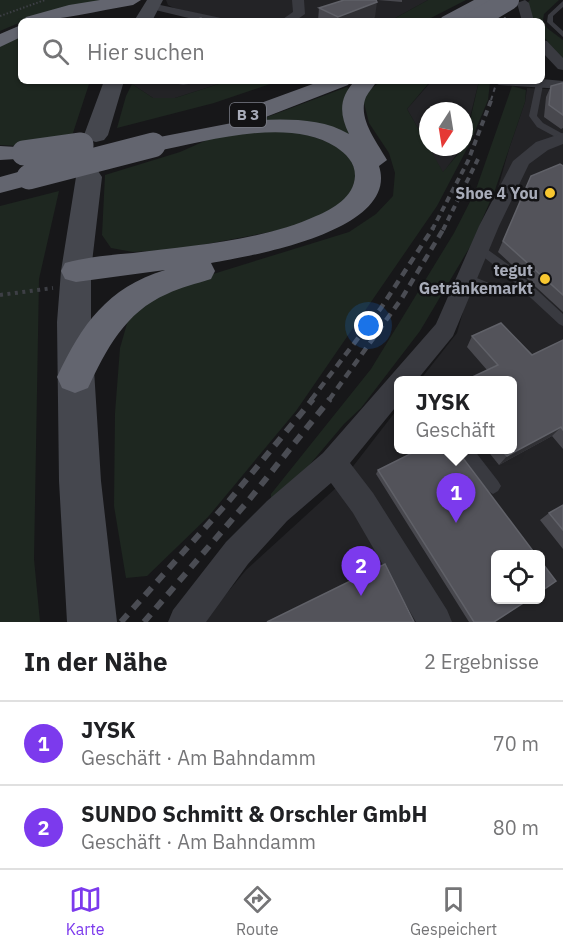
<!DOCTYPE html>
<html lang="de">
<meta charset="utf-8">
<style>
:root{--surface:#fff;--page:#f2f2f2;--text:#202124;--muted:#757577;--line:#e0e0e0;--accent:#7c3aed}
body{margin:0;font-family:"IBM Plex Sans",sans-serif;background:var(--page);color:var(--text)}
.controls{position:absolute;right:18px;bottom:18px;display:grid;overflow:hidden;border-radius:9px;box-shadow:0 2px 4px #0004}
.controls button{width:54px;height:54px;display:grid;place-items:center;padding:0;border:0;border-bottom:2px solid var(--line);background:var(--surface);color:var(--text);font:30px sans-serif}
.compass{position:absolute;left:419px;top:102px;width:54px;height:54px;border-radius:50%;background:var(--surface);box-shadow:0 2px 4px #0004;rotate:192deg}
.you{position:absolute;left:369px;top:326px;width:21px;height:21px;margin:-15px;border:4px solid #fff;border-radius:50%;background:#1a73e8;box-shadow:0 0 0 9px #1a73e833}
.badge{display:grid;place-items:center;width:39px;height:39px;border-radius:50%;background:var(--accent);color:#fff;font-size:20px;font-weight:700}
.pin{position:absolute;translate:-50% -50px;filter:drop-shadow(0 2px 3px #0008)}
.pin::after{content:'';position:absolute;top:32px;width:21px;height:18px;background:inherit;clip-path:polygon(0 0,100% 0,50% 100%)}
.popup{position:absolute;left:394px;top:376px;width:123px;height:78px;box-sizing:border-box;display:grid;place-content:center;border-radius:9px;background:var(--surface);filter:drop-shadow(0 2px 4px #0005);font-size:20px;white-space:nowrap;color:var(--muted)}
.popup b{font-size:22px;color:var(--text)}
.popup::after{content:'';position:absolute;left:50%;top:100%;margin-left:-12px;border:12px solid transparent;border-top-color:var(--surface)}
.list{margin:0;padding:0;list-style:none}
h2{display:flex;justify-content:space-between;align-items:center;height:78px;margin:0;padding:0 24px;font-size:26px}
h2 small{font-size:20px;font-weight:400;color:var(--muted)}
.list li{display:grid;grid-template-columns:39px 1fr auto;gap:18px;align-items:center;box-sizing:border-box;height:84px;padding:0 24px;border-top:2px solid var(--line)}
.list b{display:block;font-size:22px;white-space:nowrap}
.list p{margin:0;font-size:20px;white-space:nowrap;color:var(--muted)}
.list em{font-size:20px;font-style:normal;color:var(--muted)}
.icon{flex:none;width:33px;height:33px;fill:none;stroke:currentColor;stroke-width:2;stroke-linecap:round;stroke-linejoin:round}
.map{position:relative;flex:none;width:563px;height:622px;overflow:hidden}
.search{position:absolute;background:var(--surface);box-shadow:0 2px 4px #0004;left:18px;right:18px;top:18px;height:66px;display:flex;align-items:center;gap:15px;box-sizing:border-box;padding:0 21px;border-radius:9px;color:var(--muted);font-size:22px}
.sheet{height:246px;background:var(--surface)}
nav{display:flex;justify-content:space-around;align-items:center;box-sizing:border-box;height:84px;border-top:2px solid var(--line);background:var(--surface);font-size:16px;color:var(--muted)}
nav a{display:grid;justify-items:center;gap:3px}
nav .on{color:var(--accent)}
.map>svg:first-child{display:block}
.built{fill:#232326;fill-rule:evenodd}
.green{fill:#1e2720}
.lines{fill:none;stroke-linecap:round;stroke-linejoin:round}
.path-far1{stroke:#3d3f45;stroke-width:2;stroke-dasharray:1.5 2;stroke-linecap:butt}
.path{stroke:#3d3f45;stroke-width:4;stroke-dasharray:3 4.5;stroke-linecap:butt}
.lane{fill:#393a40;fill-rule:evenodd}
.street{fill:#393a40;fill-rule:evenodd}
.secondary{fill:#45474e;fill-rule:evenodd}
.highway{fill:#63656f;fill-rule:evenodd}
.rail-far3{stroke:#4a4c53;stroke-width:2;stroke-dasharray:4.5 4;stroke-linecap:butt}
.rail-far2{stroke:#4a4c53;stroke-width:4;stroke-dasharray:6 4.5;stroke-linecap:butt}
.rail-far1{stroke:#4a4c53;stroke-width:4.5;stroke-dasharray:8 6;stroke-linecap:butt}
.rail{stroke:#4a4c53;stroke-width:6;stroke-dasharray:10 8;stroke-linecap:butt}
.highway-bridge-far1{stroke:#63656f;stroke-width:20}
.highway-bridge{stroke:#63656f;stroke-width:25}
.wall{fill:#48484e}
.shaded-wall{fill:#303034}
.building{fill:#53535a;stroke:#606168;stroke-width:1.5}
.poi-dot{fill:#f8c730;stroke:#121214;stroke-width:2}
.labels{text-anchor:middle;stroke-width:5;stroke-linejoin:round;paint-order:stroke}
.shield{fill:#121214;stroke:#7b7e88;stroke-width:1.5}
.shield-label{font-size:15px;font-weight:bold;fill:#a8acb9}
.poi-label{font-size:16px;font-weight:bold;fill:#a8acb9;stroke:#121214;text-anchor:end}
</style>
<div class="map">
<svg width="563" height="622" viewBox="0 0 563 622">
<rect width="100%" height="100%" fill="#171719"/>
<path class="built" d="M166 0H428L390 21H230L174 8 168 5Z
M133 81H228L175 98H153L132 84Z
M437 81H479L464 141V111H428V146L407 109 429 84Z
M527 88 563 90V622H203L246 570 337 487 399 407V450H513V380H420L457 333 509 149 525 102ZM496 554H540V600H496Z
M428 147H462L443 173Z"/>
<path class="green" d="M0 0H111L35 16 0 31Z
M428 0H466L425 21H390Z
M530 0H559L544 14 543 20 547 28 563 40V59L542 35V21H533L527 3Z
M21 33V81H90L71 139 18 146 0 145V47Z
M228 81H279L214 103 117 128 126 96 132 84 153 98H175Z
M381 81H437L428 84 407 109 443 172 464 147 479 81 490 82 488 100 470 143 437 206 296 411 208 517 147 576 126 578 114 506 115 413 120 348 128 320 152 298 184 283 349 232 376 214 393 196 395 173 389 153 369 123 363 99 371 89Z
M512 86 526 90 525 102 495 190 471 245 420 331 361 408 344 424 306 469 271 499V494L371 369 454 233 475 192Z
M347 87 350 90 354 138C320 123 300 120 264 121L262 119Z
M288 128 345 148 360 180 343 206 286 229 180 249 133 252 111 248 102 235 105 175 180 152 207 140 234 134Z
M59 191 39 279 34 559 40 622H0V206Z"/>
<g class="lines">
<path class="path-far1" d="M0 16 45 0"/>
<path class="path" d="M0 295 53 288"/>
<path class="lane" d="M563 1V7L553 16V22L563 31V37L547 22 548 15Z
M165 81H204L183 85Z
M536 83 543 85 537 116 543 123 563 134V141L537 127 529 116Z
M480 244 513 268 563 314V326L559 324 505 274 476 251 475 248 476 245Z
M467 274 489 283 491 286 489 289C481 291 466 284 461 278L463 275Z
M458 450H474L498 481 501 486 498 491 493 494 488 491Z"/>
<path class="street" d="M292 0H304L305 14 295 21H280L293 12Z
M525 0 529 3 534 21H522L517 3Z
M151 3 221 18 223 21H201L147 8 145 6Z
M542 40 547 41 563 58V70L558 69 542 52Z
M542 79 563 81V89L499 85 492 81Z
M563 133V144L548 150 529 164 499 226 453 336 417 380H399V403L350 463 373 493 447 610 452 622H416L353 513 331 483 287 521 248 564 206 622H168L173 610 226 542 267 501 323 453 436 324 479 226 513 161 536 142Z"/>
<path class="secondary" d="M147 0H163L152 21H134Z
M104 81H124L108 135 104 140 96 142 88 140 84 135Z
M89 169 98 171 102 177 91 271V322L101 481 117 622H67L59 481 57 322 61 271 76 177 80 171Z"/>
<path class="highway" d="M100 0H141L133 5C96 11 60 21 23 21L26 17 69 5Z
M474 0H494L461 21H439L442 17Z
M21 25V37L0 47V34Z
M321 81H351L348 85 258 120C288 119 322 118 349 134 339 114 339 97 355 81H377C374 86 369 91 366 97 357 118 377 142 387 160L379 166C400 231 252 256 211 263L215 271 211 279C196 284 181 287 167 294 125 312 106 350 88 388L75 393 62 388 57 377C82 324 107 288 165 270L76 282 65 279 61 271 65 263C87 257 110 255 133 253 189 246 265 240 316 216 333 209 354 197 355 176 355 162 346 154 336 147 287 116 206 142 153 152L144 150 141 145 144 140 237 122 233 117 236 112Z
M0 146 33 148 36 153 33 158 0 160Z
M29 169 38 171 42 177 38 183 0 193V177Z"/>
<path class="rail-far3" d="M504 0 505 21
M491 100 497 81"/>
<path class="rail-far2" d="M432 230 468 161 492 98
M443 230 478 159"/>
<path class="rail-far1" d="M311 400 381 308 433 228
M329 400 402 298 444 228"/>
<path class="rail" d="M121 622 228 502 313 399
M144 622 248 501 330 399"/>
<path class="highway-bridge-far1" d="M474 21 509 0"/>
<path class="highway-bridge" d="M24 153 81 145
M29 177 153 145"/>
</g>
<path class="wall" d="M378 0H402V2Z
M319 8 375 17 366 21H318Z
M563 83V128L561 129 544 117 546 97 551 86Z
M563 166V312L498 252 531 176Z
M472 336 532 355 563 340V449L552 436 499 465 487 450H513L487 370 467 347Z
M378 470 494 622H469L376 474Z
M563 505V549L540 520 549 513Z"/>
<path class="shaded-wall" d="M377 2 375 17 366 21H338V17Z
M561 427 552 436 499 465 507 456Z"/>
<path class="building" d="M344 0H376L377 2 338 17 319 8Z
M201 18 205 21H191Z
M562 83H563V115L549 105 551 86Z
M560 164 563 166V295L503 241 531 176Z
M501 323 532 355 563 340V430L561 427 507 456 501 450H513V381H464L498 365 472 336Z
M418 450H457L536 555H495V600H528L494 622H474L378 470Z
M563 505V530L549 513Z
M540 560 556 581 540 592Z
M385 564 414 622H267Z"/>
<g class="poi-dot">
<circle cx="550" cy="193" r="6"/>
<circle cx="545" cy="279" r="6"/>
</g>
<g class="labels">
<rect class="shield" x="230" y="103" width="36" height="24" rx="4.5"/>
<g class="shield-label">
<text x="248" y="120">B 3</text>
</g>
<g class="poi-label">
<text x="538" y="199">Shoe 4 You</text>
<text x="533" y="276">tegut<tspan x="533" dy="18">Getränkemarkt</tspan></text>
</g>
</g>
</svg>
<div class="controls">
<button><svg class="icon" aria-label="locate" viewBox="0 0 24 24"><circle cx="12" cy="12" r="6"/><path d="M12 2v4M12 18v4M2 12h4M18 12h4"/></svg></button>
</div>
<svg class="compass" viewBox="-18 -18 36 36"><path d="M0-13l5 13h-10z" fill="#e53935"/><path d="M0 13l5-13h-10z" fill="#757577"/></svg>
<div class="you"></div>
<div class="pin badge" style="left:456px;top:523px">1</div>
<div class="popup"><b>JYSK</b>Geschäft</div>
<div class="pin badge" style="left:361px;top:596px">2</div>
<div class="search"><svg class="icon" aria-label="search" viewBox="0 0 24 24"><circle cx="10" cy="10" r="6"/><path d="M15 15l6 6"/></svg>Hier suchen</div>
</div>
<section class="sheet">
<h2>In der Nähe<small>2 Ergebnisse</small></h2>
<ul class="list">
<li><span class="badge">1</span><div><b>JYSK</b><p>Geschäft · Am Bahndamm</p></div><em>70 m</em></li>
<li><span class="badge">2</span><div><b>SUNDO Schmitt &amp; Orschler GmbH</b><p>Geschäft · Am Bahndamm</p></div><em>80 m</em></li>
</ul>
</section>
<nav>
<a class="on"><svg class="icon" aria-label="map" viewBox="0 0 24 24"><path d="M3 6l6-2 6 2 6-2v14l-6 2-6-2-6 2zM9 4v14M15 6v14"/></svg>Karte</a>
<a><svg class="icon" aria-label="directions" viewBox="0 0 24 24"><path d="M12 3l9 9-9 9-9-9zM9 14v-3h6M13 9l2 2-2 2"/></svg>Route</a>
<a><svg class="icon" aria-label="saved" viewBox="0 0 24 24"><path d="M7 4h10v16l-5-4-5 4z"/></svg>Gespeichert</a>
</nav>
